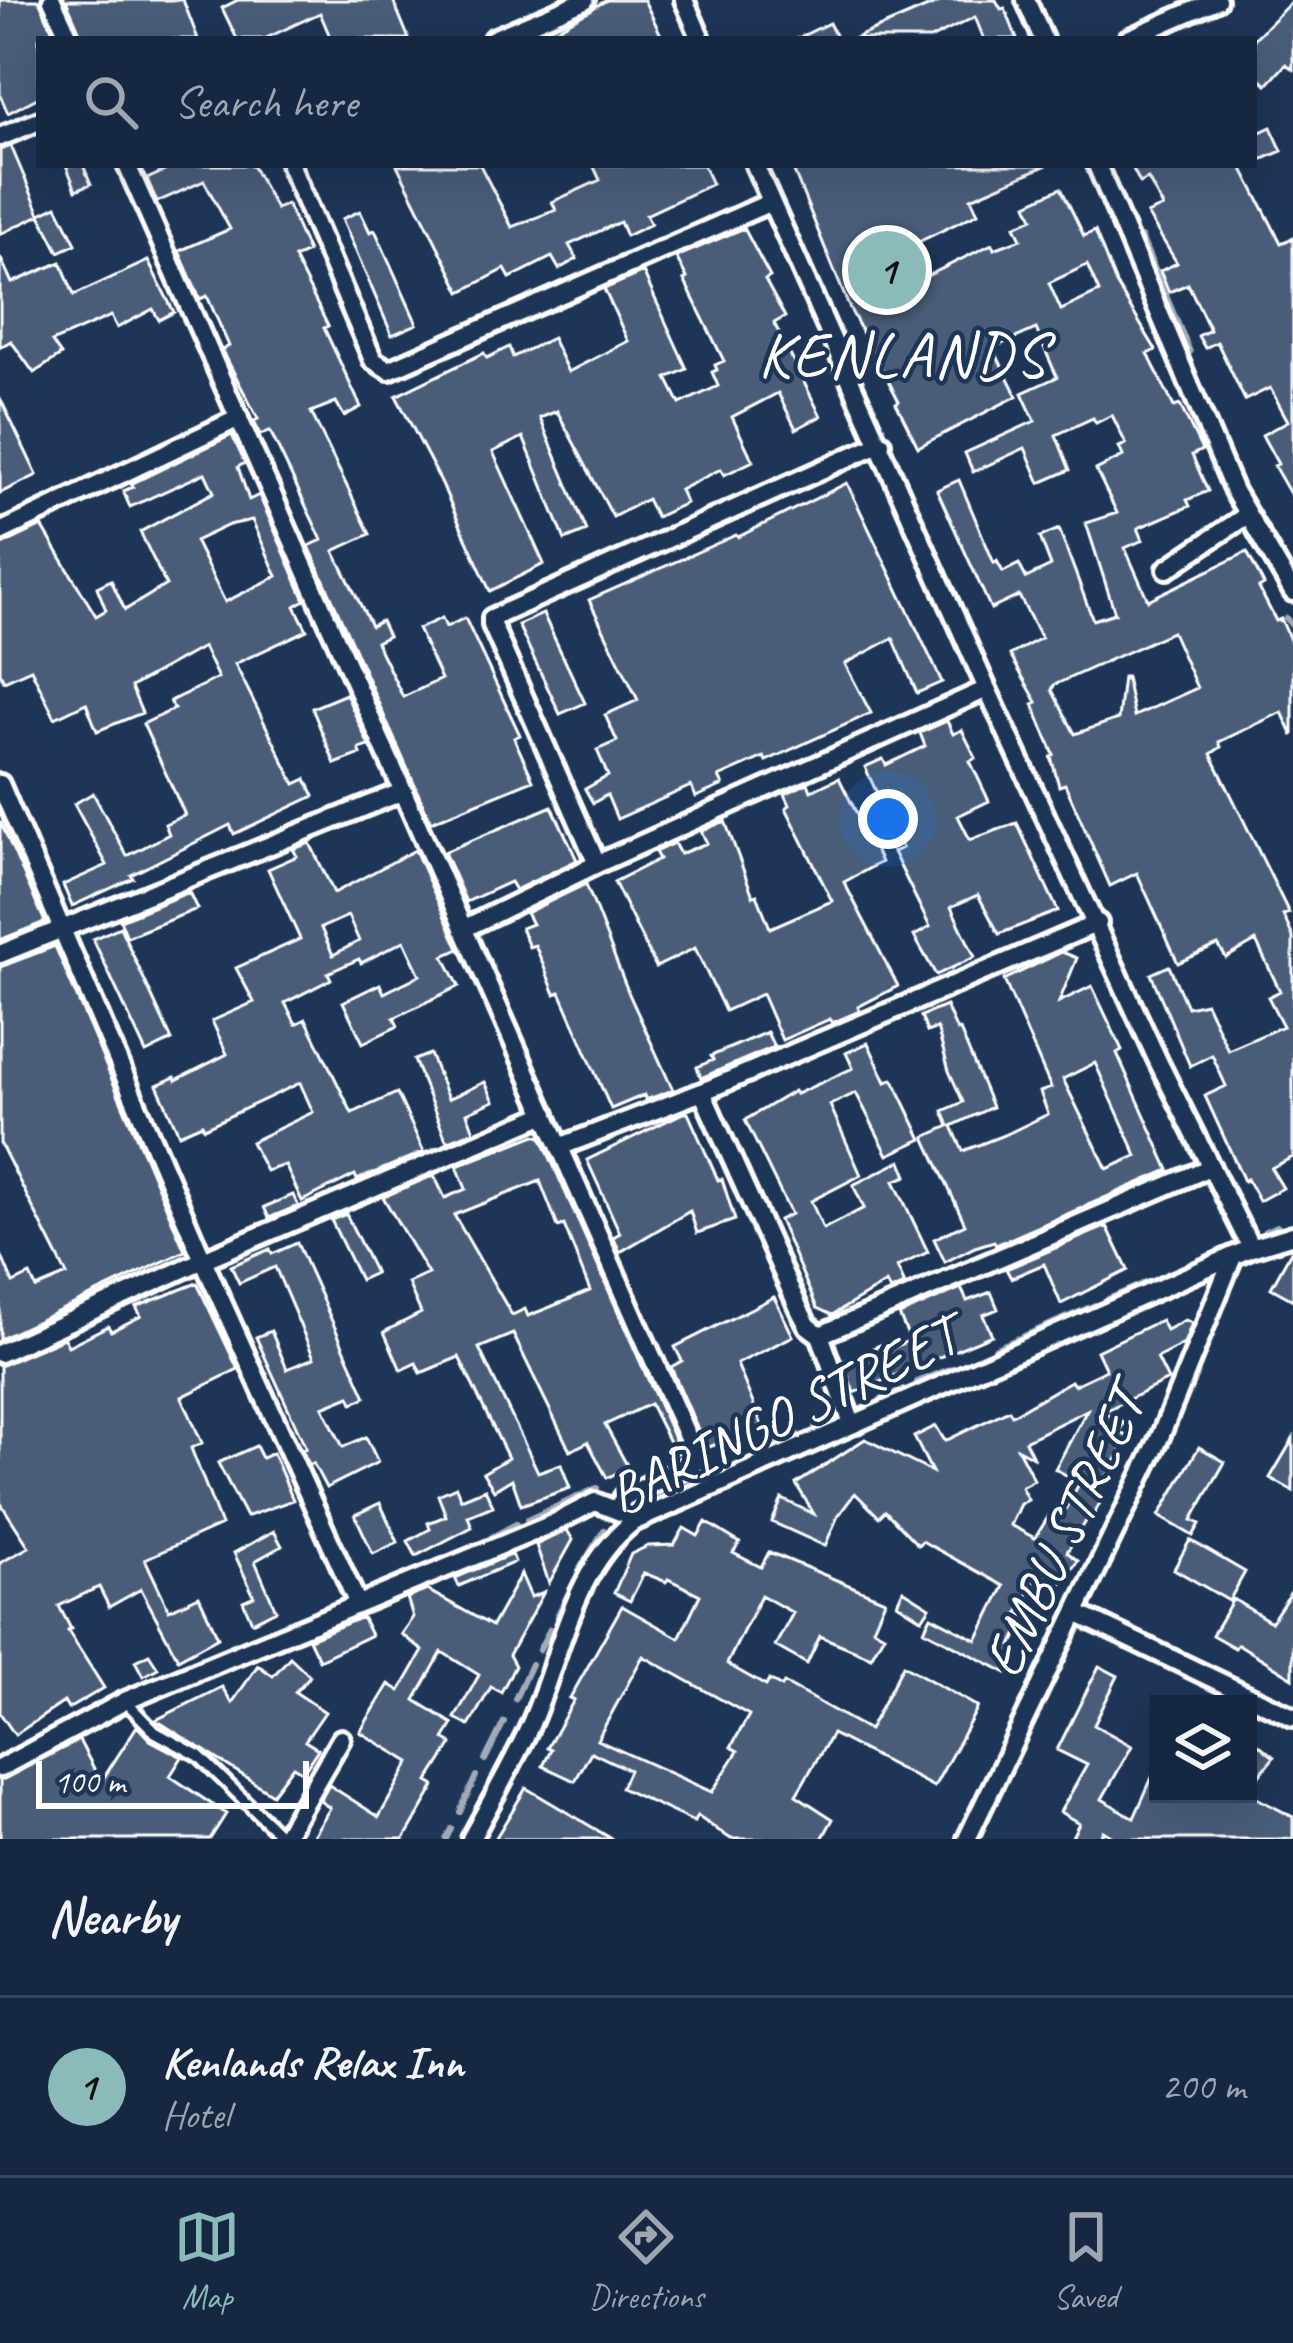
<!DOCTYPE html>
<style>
:root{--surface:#162841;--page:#23344c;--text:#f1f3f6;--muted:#9ea6b1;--line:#35445a;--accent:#8bbbb9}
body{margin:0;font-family:Caveat,sans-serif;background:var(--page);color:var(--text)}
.controls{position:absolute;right:36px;bottom:36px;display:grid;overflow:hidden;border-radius:0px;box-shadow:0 12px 48px #0002}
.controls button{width:108px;height:108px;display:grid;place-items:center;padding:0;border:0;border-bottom:3px solid var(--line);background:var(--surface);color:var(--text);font:60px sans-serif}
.scale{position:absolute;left:36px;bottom:30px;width:273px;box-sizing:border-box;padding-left:12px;border:6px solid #fff;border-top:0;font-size:33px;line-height:42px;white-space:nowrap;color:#fff;-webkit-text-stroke:9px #1d3557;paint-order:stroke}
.you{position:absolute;left:888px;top:819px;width:42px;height:42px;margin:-30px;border:9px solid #fff;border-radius:50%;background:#1a73e8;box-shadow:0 0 0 18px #1a73e833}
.badge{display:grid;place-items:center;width:78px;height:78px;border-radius:50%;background:var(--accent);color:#111;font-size:39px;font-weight:700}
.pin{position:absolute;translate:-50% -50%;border:6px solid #fff;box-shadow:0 3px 12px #0006}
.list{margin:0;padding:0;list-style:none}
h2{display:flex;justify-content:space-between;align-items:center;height:156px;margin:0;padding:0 48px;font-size:51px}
h2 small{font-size:39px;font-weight:400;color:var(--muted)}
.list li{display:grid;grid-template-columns:78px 1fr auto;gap:36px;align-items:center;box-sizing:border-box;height:180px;padding:0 48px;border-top:3px solid var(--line)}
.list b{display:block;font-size:45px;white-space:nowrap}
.list p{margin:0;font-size:39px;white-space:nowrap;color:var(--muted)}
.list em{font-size:39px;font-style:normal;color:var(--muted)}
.icon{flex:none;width:66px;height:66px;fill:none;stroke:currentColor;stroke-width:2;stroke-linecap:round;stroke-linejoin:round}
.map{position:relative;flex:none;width:1293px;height:1839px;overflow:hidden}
.search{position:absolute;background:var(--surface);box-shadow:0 12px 48px #0002;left:36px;right:36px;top:36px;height:132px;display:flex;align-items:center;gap:30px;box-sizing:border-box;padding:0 42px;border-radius:0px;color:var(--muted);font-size:45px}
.sheet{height:336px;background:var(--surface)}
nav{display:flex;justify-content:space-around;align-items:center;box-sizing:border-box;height:168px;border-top:3px solid var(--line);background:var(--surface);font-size:33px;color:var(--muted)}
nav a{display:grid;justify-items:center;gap:6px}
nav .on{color:var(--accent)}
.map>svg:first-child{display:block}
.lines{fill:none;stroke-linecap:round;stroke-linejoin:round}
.stream{stroke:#a0aab8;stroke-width:6}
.building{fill:#4a5d79;stroke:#fff;stroke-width:3;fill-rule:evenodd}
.lane-casing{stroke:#fff;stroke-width:18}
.street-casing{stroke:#fff;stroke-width:26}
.lane{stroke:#1d3557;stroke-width:9}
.street{stroke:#1d3557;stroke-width:16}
.labels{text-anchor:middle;stroke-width:9;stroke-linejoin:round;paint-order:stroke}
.street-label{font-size:57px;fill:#fff;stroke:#1d3557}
.quarter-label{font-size:63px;letter-spacing:3px;fill:#fff;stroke:#1d3557}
</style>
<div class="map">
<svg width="1293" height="1839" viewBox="0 0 1293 1839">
<rect width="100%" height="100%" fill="#1d3557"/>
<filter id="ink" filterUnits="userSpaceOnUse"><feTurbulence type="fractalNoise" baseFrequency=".00833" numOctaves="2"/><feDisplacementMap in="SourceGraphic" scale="24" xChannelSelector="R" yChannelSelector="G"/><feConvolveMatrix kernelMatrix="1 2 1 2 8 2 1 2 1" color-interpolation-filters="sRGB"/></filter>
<g filter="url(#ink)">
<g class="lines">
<path class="stream" d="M1036 0 1053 39
M1141 237 1190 352
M1286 618 1293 627
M1265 1231 1277 1226
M1208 1256 1231 1246
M1159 1277 1191 1264
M1108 1299 1147 1282
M996 1348 1095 1305
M820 1363 835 1402
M917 1382 952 1368
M881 1399 903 1389
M856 1412 869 1404
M815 1426 837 1418
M754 1452 797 1434
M627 1511 726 1465
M527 1520 597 1488
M492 1537 516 1524
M579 1570 604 1530
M557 1616 573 1584
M539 1650 550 1629
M515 1699 531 1664
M485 1760 504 1722
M460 1812 476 1776
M446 1839 451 1829"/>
</g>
<path class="building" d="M0 0H39L56 39H39V97L8 113 0 95Z
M66 0H183L198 39H83Z
M238 0H393L409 39H331L320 13 264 39H237L222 8Z
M607 0H644L663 39H539Z
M944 0H996L1001 9 1005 8 1017 39H984L975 17 930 39H853Z
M1293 0V69L1286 64 1267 85 1254 73V39Z
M829 23 837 39H796Z
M1271 127 1282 151 1254 163V135Z
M11 146 40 214 57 206 76 244 59 252 40 215 0 234V150Z
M66 165H83L91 184 76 190Z
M178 165H252L276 209 287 204 308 252 294 258 328 326 324 328 361 407 344 416 336 402 311 412 370 534 334 551 371 626 381 621 388 636 376 642 403 697 441 679 418 629 442 618 446 627 465 618 520 735 514 738 533 780 431 822 309 546 322 540 270 431 260 435 254 421 258 419 222 350 229 346 207 296 200 299 179 251 230 229 204 181 157 202 147 179Z
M397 165H480L512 227 556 210 552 202 600 180 593 165H703L712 184 646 215 651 224 626 236 620 222 569 245 577 259 559 269 552 257 510 278 505 269 461 292Z
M810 165H1047L971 198 978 213 898 252 913 283 992 244 994 249 1021 239 1015 226 1033 218 1027 204 1061 188 1084 236 1095 231 1116 284 1156 350 1148 354 1174 407 1180 405 1202 450 1192 455 1208 491 1187 500 1190 506 1138 528 1143 540 1125 548 1148 600 1247 552 1264 585 1259 588 1276 621 1281 619 1293 647V736L1282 712 1219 742 1221 747 1211 754 1289 913 1283 915 1293 937V1157L1271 1168 1283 1188 1259 1201 1247 1179 1244 1181 1205 1096 1226 1086 1212 1055 1190 1066 1151 974 1169 966 1187 1007 1206 1003 1228 1050 1283 1026 1268 997 1280 991 1256 941 1226 958 1218 945 1178 963 1137 873 1110 886 1065 784 1059 786 1051 757 1054 755 1033 704 1037 702 1010 655 1041 638 1019 596 991 609 937 490 959 480 994 563 997 561 1003 572 1019 564 1026 578 1051 566 1040 537 1059 529 1093 620 1115 613 1086 523 1117 513 1096 470 1123 456 1119 447 1126 444 1112 415 1096 423 1093 418 1056 435 1070 470 1040 483 1025 448 973 472 965 453 1035 421 1022 393 1057 377 1036 329 993 348 1017 396 918 447 896 403 899 401 850 309 794 172ZM1087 265 1099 292 1061 310 1049 283ZM1172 632 1197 688 1134 716 1126 677H1123L1118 719 1075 734 1052 690 1054 685Z
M1131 165H1241L1281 243 1293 238V499L1274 466 1278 464 1262 435 1288 421 1270 388 1245 400 1217 342 1205 348 1198 336 1210 330 1188 284 1169 292 1160 271 1177 263 1147 214 1163 207 1148 179 1140 183Z
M360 211 370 232 375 230 417 324 392 335 342 219Z
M744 228 770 277 765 280 785 317 774 323 821 416 796 429 778 393 732 417 753 461 724 475 721 469 680 490 686 503 656 517 647 499 613 517 557 411 540 418 587 531 565 540 523 437 493 452 544 564 490 591 439 478 396 396 484 353 487 358 509 347 513 357 552 338 568 372 628 341 604 289 643 272 687 369 667 378 680 404 718 386 712 372 717 370 715 365 724 361 684 280 687 278 676 257Z
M0 257 12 283 61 262 74 295 148 261 174 312 159 320 153 309 117 328 111 316 52 342 61 355 34 373 11 341 0 347Z
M0 398 37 475 0 493Z
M232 435 245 463 238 467 249 500 259 495 305 600 295 606 307 630 235 664 295 784 306 779 314 796 234 834 230 825 131 875 133 878 72 906 63 885 107 865 74 804 93 793 127 856 169 834 165 824 185 815 143 724 174 709 170 701 218 678 203 647 131 687 142 713 97 731 86 703 55 718 31 669 4 681 0 673V546L42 526 96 616 106 610 97 587 111 580 125 610 166 585 140 532 214 492 205 473 130 507 123 491 133 487 131 484ZM252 520 277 576 225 602 195 541 229 525Z
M847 483 942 682 917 693 893 638 845 664 871 713 766 761 764 757 719 777 723 785 696 797 691 786 617 819 607 795 593 803 585 789 608 776 597 750 617 741 605 715 638 700 589 600 736 535 738 537Z
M543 614 585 703 560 714 518 625Z
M346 694 369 746 359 749 361 754 335 764 312 708Z
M947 721 953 734 962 730 976 758 970 761 989 801 958 816 970 840 1017 823 1058 911 999 934 978 895 951 907 975 957 936 975 914 936 930 927 893 852 902 848 865 767 883 759 886 765 925 746 920 733Z
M839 778 881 862 844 882 898 986 858 1007 860 1011 832 1023 830 1019 782 1040 762 994 725 1011 695 948 656 967 614 882 659 859 655 852 674 843 680 854 707 843 701 831 725 821 753 896 757 895 770 928 832 901 786 808 790 805 785 794 808 783 811 791Z
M552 806 577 860 515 890 510 882 466 902 444 852Z
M0 821 45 922 0 940Z
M310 843 334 893 415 850 459 949 444 956 459 986 394 1018 398 1026 363 1043 343 1002 380 984 384 993 420 975 404 941 361 963 359 959 328 973 331 979 285 1003 296 1024 306 1019 352 1113 397 1093 424 1152 357 1180 355 1175 302 1201 285 1165 266 1171 251 1142 313 1112 300 1083 204 1128 202 1124 179 1134 157 1085 175 1077 176 1080 227 1054 212 1021 254 1002 236 968 300 939 268 869 297 856 293 849ZM348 916 359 941 333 955 321 928Z
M586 884 629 994 673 1090 646 1100 644 1095 611 1109 560 992 555 994 535 945 529 947 521 928 532 924 526 913Z
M189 892 197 909 127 937 120 920Z
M120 927 172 1040 146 1053 93 939Z
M55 946 185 1251 0 1339V1252L13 1283 30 1275 36 1288 67 1275 0 1143V967Z
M1062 952 1077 958 1059 1002 1092 986 1122 1050 1117 1053 1169 1170 996 1245 994 1241 975 1247 945 1262 934 1239 965 1224 925 1137 949 1126 943 1111 963 1102 949 1071 937 1028 927 1032 921 1016 946 1006 957 1031 960 1030 992 1107 952 1126 963 1151 1009 1133 1048 1114 1040 1092 1051 1088 1004 980ZM1095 1063 1137 1156 1107 1169 1063 1079Z
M767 1032 774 1047 701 1078 697 1067 713 1060 711 1056Z
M868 1043 886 1082 893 1079 922 1139 888 1155 856 1093 830 1105 861 1175 811 1201 823 1229 864 1208 853 1185 901 1161 907 1176 894 1181 928 1252 897 1267 905 1285 890 1291 886 1283 832 1315 817 1308 779 1220 791 1214 745 1120 794 1091 796 1094 853 1068 846 1053Z
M430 1054 448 1099 485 1082 494 1101 467 1113 474 1131 447 1142 414 1060Z
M683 1113H688L718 1180 722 1179 735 1220 697 1233 690 1211 620 1252 613 1237 620 1233 587 1160Z
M535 1135 541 1137 680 1452 675 1454 650 1404 605 1425 628 1467 607 1478 588 1442 570 1451 513 1334 479 1348 538 1472 561 1464 570 1488 521 1505 512 1479 494 1490 483 1473 508 1458 459 1357 421 1373 416 1363 401 1370 384 1332 421 1313 408 1283 428 1274 383 1197 434 1175 445 1198 466 1189 457 1166ZM540 1181 558 1227 564 1225 590 1291 528 1316 525 1309 512 1315 454 1215Z
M293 1195 298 1206 269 1218 264 1207Z
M346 1214 375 1273 360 1280 331 1220Z
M1107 1226 1128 1270 1061 1304 1044 1264 1011 1278 1006 1269Z
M297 1243 366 1397 353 1403 350 1396 323 1407 343 1447 366 1437 378 1462 326 1488 313 1463 309 1465 302 1450 306 1448 256 1337 271 1331 287 1369 314 1358 275 1267 239 1283 231 1266 270 1249 272 1254Z
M1293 1248V1300L1271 1288Z
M197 1283 238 1369 182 1397 202 1443 191 1448 221 1525 145 1559 169 1610 199 1596 218 1637 178 1659 141 1589 109 1607 99 1587 59 1606 71 1629 68 1631 104 1688 68 1709 64 1702 15 1735 0 1713V1563L29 1547 0 1502V1366L64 1338 68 1346 108 1326 111 1331 141 1316 136 1307Z
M961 1288 967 1301 991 1292 998 1309 983 1315 992 1335 854 1393 843 1361 880 1345 883 1352 910 1340 899 1315Z
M774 1297 793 1336 737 1364 763 1428 706 1448 671 1367 682 1361 675 1347Z
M1161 1320 1166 1330 1185 1320 1192 1323 1184 1344 1157 1358 1168 1380 1103 1412 1124 1422 1119 1432 1129 1437 1096 1496 1102 1499 1091 1520 1088 1518 1067 1552 1078 1561 1057 1588 1039 1574 1018 1613 1026 1617 1012 1646 1018 1650 1007 1673 924 1630 931 1616 977 1640 1004 1586 922 1541 918 1545 885 1511 879 1517 855 1493 838 1516 825 1546 772 1522 782 1499 814 1514 796 1484 865 1439 932 1472 914 1437 936 1426 945 1441 1009 1410 1012 1415 1071 1381 1074 1385 1106 1370 1097 1351ZM1087 1410 1055 1469 1070 1477 1074 1475 1072 1478 1080 1482 1062 1515 1053 1509 1035 1538 1010 1525 1020 1504 1028 1500 1021 1487 1034 1480 1018 1449 1033 1457 1025 1441Z
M1293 1439V1491L1270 1478Z
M256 1446 262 1458 273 1453 293 1500 246 1517 218 1463Z
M1199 1447 1225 1462 1192 1520 1200 1524 1193 1536 1159 1516Z
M456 1487 461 1499 485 1489 493 1506 468 1516 472 1527 416 1556 408 1541 430 1529 428 1523 446 1516 438 1495Z
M380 1503 398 1542 373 1554 355 1515Z
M706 1522 740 1543 733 1553 761 1567 769 1552 885 1600 873 1628 884 1634 871 1657 820 1636 807 1664 775 1646 793 1613 761 1595 727 1664 766 1686 769 1680 782 1687 784 1683 869 1730 903 1665 978 1707 934 1787 832 1734 796 1795 833 1819 822 1839H731L697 1816 694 1822 621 1788 629 1770 591 1752 575 1781 543 1766 551 1750 547 1748 574 1700 570 1698 622 1606 679 1638 700 1595 668 1579 666 1582 644 1573 630 1601 614 1593 631 1554 648 1546 674 1545 684 1528 698 1536ZM643 1656 749 1715 731 1747 738 1751 712 1792 597 1740Z
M567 1530 573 1540 549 1583 536 1545Z
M274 1531 282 1546 255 1561 276 1610 252 1622 243 1601 254 1596 234 1553Z
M1190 1540 1245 1572 1229 1601 1174 1569Z
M512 1554 515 1562 459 1586 455 1578Z
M521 1574 531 1597 544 1592 509 1655 515 1666 501 1692 491 1687 469 1726 455 1718 479 1675 442 1652 415 1700 453 1724 444 1739 452 1744 428 1782 435 1786 404 1839H311L330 1808 320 1801 329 1785 379 1817 410 1762 360 1732 389 1684 400 1691 423 1651 401 1634 413 1617 407 1598 427 1590 492 1626Z
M1293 1589V1678L1238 1644 1235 1648 1212 1635 1233 1599 1271 1622Z
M903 1590 930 1607 922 1619 897 1603Z
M362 1617 371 1635 319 1660 309 1639Z
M149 1654 158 1668 143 1676 135 1661Z
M290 1657 310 1676 295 1692 325 1712 305 1741 318 1749 303 1772 293 1766 272 1794 156 1720 222 1687 232 1703 258 1665 273 1676Z
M1099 1666 1118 1676 1094 1725 1132 1746 1102 1799 1134 1818 1158 1764V1794H1249L1293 1817V1839H1116L1103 1831 1099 1839H1071L1079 1823 1060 1812 1087 1765 1057 1750Z
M137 1726 150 1740 182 1757 170 1776 226 1814 210 1839H0V1781L79 1740 101 1782Z
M1256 1742 1274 1757 1248 1790V1752Z
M526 1788 538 1795 612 1839H495Z"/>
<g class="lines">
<defs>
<path id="lane" d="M125 1701 155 1732 199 1756 283 1838"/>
<path id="street" d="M52 0 70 39
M684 0 701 39
M1026 0 1043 39
M493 39 585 0
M1128 39 1217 0
M0 137 39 121
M127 165 698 1461 624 1497 617 1508
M290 165 373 360 389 370 771 202
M755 165 987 689 1158 1061 1251 1248
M1097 165 1234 491 1293 592
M0 532 239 418
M1167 569 1247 515
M0 784 203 1260 357 1602
M597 864 492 625V618L881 443
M463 929 597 864 987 689
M0 954 404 791
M702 1092 800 1311 808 1326 820 1335 1211 1167
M562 1146 702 1092 1098 923
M820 1335 852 1424
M0 1353 203 1260 546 1114
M1076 1613 1293 1717
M0 1768 125 1701 550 1525 595 1502 623 1513
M283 1839 341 1739
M471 1839C490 1803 511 1767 528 1730 560 1662 570 1571 633 1522L1251 1248 1293 1235
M967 1839 1160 1437 1232 1259"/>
</defs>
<use href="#lane" class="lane-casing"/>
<use href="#street" class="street-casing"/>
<use href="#lane" class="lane"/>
<use href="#street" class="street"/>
</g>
</g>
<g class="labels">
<g class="street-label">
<text transform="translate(782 1414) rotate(-26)" y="20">BARINGO STREET</text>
<text transform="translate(1063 1532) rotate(-65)" y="20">EMBU STREET</text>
</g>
<g class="quarter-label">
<text x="903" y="376">KENLANDS</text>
</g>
</g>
</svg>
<div class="controls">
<button><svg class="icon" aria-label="layers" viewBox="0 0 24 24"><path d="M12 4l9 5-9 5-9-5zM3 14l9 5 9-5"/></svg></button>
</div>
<div class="scale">100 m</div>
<div class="you"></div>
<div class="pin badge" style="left:887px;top:270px">1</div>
<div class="search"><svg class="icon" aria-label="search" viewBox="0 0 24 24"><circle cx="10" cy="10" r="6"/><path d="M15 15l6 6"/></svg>Search here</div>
</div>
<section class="sheet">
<h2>Nearby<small></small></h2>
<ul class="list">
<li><span class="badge">1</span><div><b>Kenlands Relax Inn</b><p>Hotel</p></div><em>200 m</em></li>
</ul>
</section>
<nav>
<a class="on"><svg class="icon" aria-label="map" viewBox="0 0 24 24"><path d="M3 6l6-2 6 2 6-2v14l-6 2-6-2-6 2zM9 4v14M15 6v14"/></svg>Map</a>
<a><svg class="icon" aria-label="directions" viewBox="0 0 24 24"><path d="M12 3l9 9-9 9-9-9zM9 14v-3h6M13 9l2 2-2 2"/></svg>Directions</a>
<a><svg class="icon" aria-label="saved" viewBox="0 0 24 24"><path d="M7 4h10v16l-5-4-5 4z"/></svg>Saved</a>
</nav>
